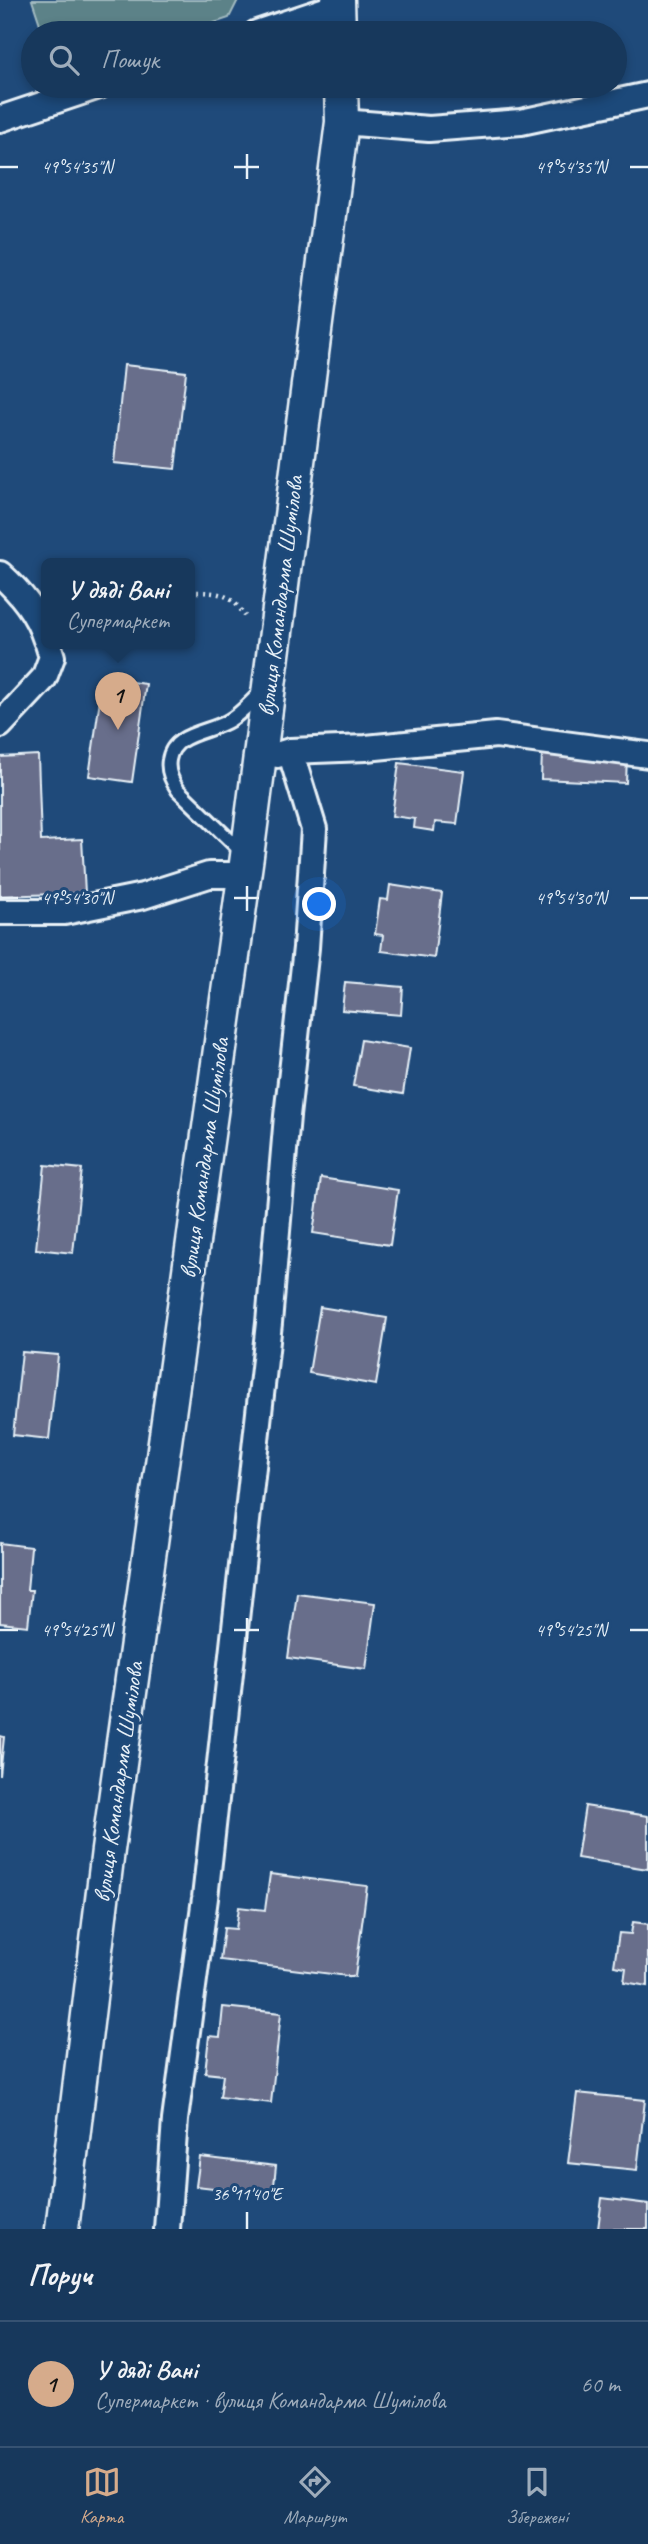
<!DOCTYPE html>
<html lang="uk">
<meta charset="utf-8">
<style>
:root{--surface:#17385c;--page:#244365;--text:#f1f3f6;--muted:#9eacbb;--line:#365272;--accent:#d6ab8b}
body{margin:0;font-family:Caveat,sans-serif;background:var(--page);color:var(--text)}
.you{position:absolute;left:320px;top:905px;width:24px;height:24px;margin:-18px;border:5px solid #fff;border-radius:50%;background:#1a73e8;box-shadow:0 0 0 10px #1a73e833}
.badge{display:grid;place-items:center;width:46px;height:46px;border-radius:50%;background:var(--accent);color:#111;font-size:23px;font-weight:700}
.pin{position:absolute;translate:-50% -58px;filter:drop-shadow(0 2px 4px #0008)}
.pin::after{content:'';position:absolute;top:37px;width:24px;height:21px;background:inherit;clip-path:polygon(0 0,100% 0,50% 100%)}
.popup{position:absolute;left:41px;top:558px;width:154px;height:91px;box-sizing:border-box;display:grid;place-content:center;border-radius:10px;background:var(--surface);filter:drop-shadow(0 2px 5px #0005);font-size:23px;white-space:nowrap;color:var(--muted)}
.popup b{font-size:26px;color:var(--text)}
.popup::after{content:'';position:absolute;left:50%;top:100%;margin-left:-14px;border:14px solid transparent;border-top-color:var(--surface)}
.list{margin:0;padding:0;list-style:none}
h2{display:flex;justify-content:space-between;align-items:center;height:91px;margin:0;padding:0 28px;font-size:30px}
h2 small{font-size:23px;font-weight:400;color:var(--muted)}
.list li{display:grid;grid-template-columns:46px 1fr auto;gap:21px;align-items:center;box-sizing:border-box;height:126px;padding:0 28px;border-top:2px solid var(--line)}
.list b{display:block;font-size:26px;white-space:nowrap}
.list p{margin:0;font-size:23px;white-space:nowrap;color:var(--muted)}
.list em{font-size:23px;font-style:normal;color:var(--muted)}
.icon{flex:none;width:38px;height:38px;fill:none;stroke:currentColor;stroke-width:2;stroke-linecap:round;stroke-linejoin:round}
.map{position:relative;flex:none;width:648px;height:2229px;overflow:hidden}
.search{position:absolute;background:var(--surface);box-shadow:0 4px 10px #0003;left:21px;right:21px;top:21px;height:77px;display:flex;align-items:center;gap:18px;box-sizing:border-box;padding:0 24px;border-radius:38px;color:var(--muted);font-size:26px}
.sheet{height:217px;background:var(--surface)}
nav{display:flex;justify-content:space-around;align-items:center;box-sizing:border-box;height:98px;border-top:2px solid var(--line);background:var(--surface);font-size:19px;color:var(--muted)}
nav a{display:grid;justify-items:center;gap:4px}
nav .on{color:var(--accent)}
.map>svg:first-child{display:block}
.green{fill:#5b8288;stroke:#a2bac0;stroke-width:2}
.building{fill:#676e8b;stroke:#e8f1f8;stroke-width:2}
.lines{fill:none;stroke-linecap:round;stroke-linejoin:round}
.service-casing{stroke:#e8f1f8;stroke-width:18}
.minor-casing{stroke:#e8f1f8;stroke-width:30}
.tertiary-casing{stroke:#e8f1f8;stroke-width:37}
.path{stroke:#e8f1f8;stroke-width:4.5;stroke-dasharray:2 5;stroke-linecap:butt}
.service{stroke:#1f4a7a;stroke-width:12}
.minor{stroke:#1f4a7a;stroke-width:24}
.tertiary{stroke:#1f4a7a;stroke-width:32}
.ticks{fill:none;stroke:#e8f1f8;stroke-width:2.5}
.labels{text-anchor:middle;stroke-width:6;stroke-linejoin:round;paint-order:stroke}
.street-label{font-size:24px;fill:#e8f1f8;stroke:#1f4a7a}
.ticks-label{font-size:18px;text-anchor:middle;fill:#e8f1f8;stroke:#1f4a7a;stroke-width:6;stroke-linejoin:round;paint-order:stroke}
</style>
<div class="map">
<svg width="648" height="2229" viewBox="0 0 648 2229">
<rect width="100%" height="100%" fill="#1f4a7a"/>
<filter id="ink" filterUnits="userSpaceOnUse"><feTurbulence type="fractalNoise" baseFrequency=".0143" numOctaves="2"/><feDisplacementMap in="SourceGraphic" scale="14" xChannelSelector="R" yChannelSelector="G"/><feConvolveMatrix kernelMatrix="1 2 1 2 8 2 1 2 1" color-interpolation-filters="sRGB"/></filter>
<g filter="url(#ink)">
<path class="green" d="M32 0H238L229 18 202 27 110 25 105 33H43Z"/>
<path class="building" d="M124 365 186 372 175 469 114 463Z
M103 678 146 684 132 782 89 776Z
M542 752 627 756 626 783 541 779Z
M38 755 41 841 82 839 85 893 0 896V757Z
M399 763 464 771 457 824 435 822 434 831 414 828 415 819 392 816Z
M390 885 442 893 434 958 381 951 383 935 375 934 380 899 388 900Z
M345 982 403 987 401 1015 342 1010Z
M361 1040 410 1048 403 1094 353 1086Z
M45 1165 82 1169 73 1253 36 1249Z
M321 1178 398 1190 390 1245 313 1233Z
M320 1307 387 1318 376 1385 309 1373Z
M22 1352 58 1355 49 1439 13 1435Z
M0 1543 31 1547 27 1590H32L28 1626 0 1623Z
M297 1593 375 1603 366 1669 288 1658Z
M0 1736 4 1737 0 1776Z
M585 1806 648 1816V1869L577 1858Z
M270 1874 367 1886 355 1977 220 1960 224 1928 236 1929 239 1907 265 1910Z
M633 1922 648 1924V1986L624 1982 626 1968 614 1966 619 1933 631 1934Z
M223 2007 281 2013 271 2103 220 2097 223 2075 205 2073 209 2036 220 2037Z
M577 2093 645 2100 637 2170 568 2163Z
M200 2157 276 2166 273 2195 196 2186Z
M602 2198 648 2204V2229H598Z"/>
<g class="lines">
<defs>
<path id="service" d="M245 855 178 790C171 780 167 771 169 760 173 732 210 733 230 720 242 713 252 700 263 691"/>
<path id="minor" d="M257 33 338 6
M0 119 99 86
M342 122 429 129 521 122 648 95
M0 574C21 593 37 612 46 640
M0 725 44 678 52 657 48 644
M277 755 290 751 366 748 496 735 648 755
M0 912H64L143 896 209 875H244
M167 2229 175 2120 205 1898 269 1323 287 1116 306 948 314 829 290 751"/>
<path id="tertiary" d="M338 0 339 33
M62 2229 108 1850 247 856 342 122 341 86"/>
</defs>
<use href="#service" class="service-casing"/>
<use href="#minor" class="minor-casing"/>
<use href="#tertiary" class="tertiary-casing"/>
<path class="path" d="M190 592C217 592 230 592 245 616"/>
<use href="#service" class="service"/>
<use href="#minor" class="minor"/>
<use href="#tertiary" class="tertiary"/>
</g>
</g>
<path class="ticks" d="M247 154V179M0 167H18M234 167H259M630 167H648M247 886V911M0 898H18M234 898H259M630 898H648M247 1618V1642M0 1630H18M234 1630H259M630 1630H648M247 2212V2229"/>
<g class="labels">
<g class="street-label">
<text transform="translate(280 596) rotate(-83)" y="8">вулиця Командарма Шумілова</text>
<text transform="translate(204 1158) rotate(-82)" y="8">вулиця Командарма Шумілова</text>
<text transform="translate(118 1782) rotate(-82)" y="8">вулиця Командарма Шумілова</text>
</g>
</g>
<g class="ticks-label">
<text x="77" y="173">49°54'35"N</text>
<text x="571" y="173">49°54'35"N</text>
<text x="77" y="904">49°54'30"N</text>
<text x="571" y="904">49°54'30"N</text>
<text x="77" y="1636">49°54'25"N</text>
<text x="571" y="1636">49°54'25"N</text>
<text x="247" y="2200">36°11'40"E</text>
</g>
</svg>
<div class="you"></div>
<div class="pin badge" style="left:118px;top:730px">1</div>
<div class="popup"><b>У дяді Вані</b>Супермаркет</div>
<div class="search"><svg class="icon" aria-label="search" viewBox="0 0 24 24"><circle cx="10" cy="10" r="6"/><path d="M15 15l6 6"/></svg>Пошук</div>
</div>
<section class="sheet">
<h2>Поруч<small></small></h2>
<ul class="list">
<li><span class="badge">1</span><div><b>У дяді Вані</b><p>Супермаркет · вулиця Командарма Шумілова</p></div><em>60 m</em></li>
</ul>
</section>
<nav>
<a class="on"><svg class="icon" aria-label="map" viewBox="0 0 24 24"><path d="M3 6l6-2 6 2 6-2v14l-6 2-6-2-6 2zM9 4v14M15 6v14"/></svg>Карта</a>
<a><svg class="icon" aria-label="directions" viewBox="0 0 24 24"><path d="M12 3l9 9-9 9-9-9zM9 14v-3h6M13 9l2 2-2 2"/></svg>Маршрут</a>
<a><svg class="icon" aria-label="saved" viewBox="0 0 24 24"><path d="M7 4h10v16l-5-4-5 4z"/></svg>Збережені</a>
</nav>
